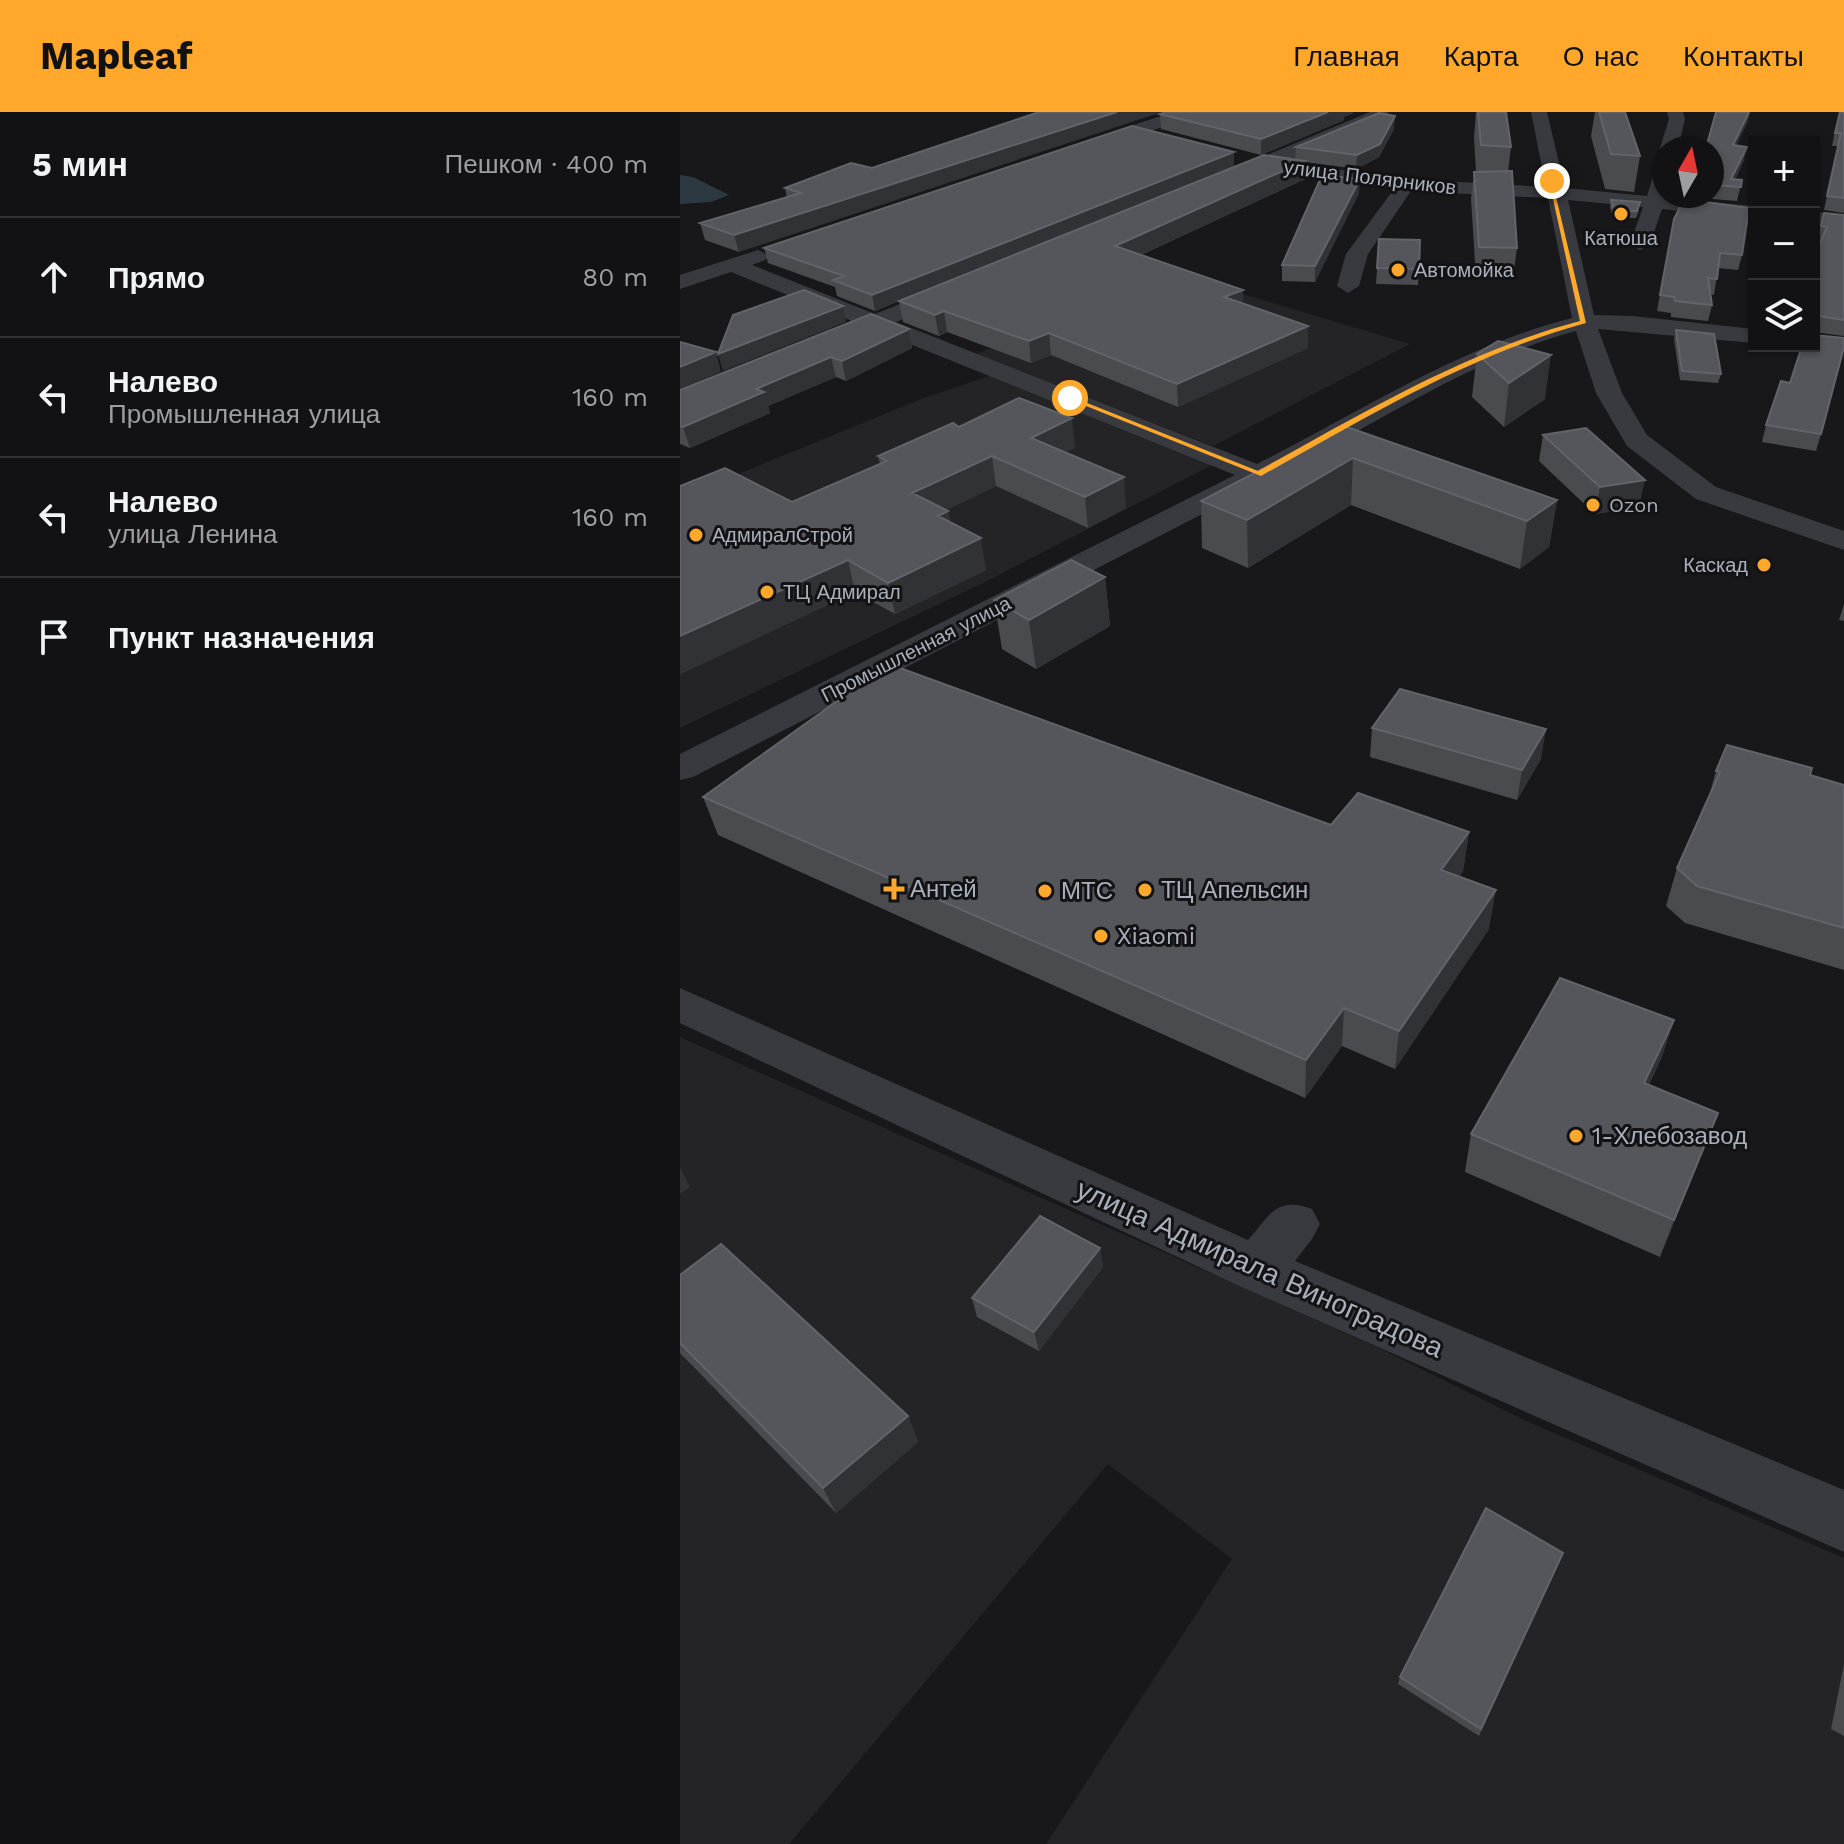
<!DOCTYPE html>
<html lang="ru">
<meta charset="utf-8">
<style>
:root{--surface:#121214;--page:#1f2022;--text:#f1f3f6;--muted:#9c9ea0;--line:#313234;--accent:#ffa82b}
body{margin:0;font-family:"Work Sans",sans-serif;background:var(--page);color:var(--text)}
.controls{position:absolute;right:24px;top:24px;display:grid;overflow:hidden;border-radius:0px;box-shadow:0 2px 6px #0004}
.controls button{width:72px;height:72px;display:grid;place-items:center;padding:0;border:0;border-bottom:2px solid var(--line);background:var(--surface);color:var(--text);font:40px sans-serif}
.compass{position:absolute;left:972px;top:24px;width:72px;height:72px;border-radius:50%;background:var(--surface);box-shadow:0 2px 6px #0004;rotate:9deg}
.stop{position:absolute;width:24px;height:24px;margin:-18px;border:6px solid #ffa82b;border-radius:50%;background:#fff}
.stop.end{background:#ffa82b;border-color:#fff;box-shadow:0 2px 8px #0008}
.list{margin:0;padding:0;list-style:none}
h2{display:flex;justify-content:space-between;align-items:center;height:104px;margin:0;padding:0 32px;font-size:34px}
h2 small{font-size:26px;font-weight:400;color:var(--muted)}
.list li{display:grid;grid-template-columns:52px 1fr auto;gap:24px;align-items:center;box-sizing:border-box;height:120px;padding:0 32px;border-top:2px solid var(--line)}
.list b{display:block;font-size:30px;white-space:nowrap}
.list p{margin:0;font-size:26px;white-space:nowrap;color:var(--muted)}
.list em{font-size:26px;font-style:normal;color:var(--muted)}
.icon{flex:none;width:44px;height:44px;fill:none;stroke:currentColor;stroke-width:2;stroke-linecap:round;stroke-linejoin:round}
.map{position:relative;flex:none;width:1164px;height:1732px;overflow:hidden}
header{display:flex;align-items:center;gap:48px;box-sizing:border-box;height:112px;padding:0 40px;background:var(--accent);color:#111}
header strong{font-size:38px}
nav{display:flex;gap:44px;margin-inline-start:auto;font-size:28px}
main{display:flex}
aside{flex:1;background:var(--surface)}
.map>svg:first-child{display:block}
.built{fill:#242427}
.water{fill:#2c3940}
.lines{fill:none;stroke-linecap:round;stroke-linejoin:round}
.minor{fill:#383a40;fill-rule:evenodd}
.wall{fill:#494b4f}
.shaded-wall{fill:#313235}
.building{fill:#54565b;stroke:#61646a;stroke-width:2}
.route{fill:#ffa82b}
.poi-dot{fill:#ffa82b;stroke:#131315;stroke-width:3}
.labels{text-anchor:middle;stroke-width:6;stroke-linejoin:round;paint-order:stroke}
.far-street-label{font-size:20px;fill:#a9b0bb;stroke:#131315}
.far-poi-label{font-size:20px;fill:#a9b0bb;stroke:#131315;text-anchor:start}
.poi-label{font-size:24px;fill:#a9b0bb;stroke:#131315;text-anchor:start}
.near-street-label{font-size:28px;fill:#a9b0bb;stroke:#131315}
</style>
<header>
<strong>Mapleaf</strong>
<nav><a>Главная</a><a>Карта</a><a>О нас</a><a>Контакты</a></nav>
</header>
<main>
<aside>
<h2>5 мин<small>Пешком · 400 m</small></h2>
<ul class="list">
<li><svg class="icon" aria-label="ahead" viewBox="0 0 24 24"><path d="M12 20V5M6 11l6-6 6 6"/></svg><div><b>Прямо</b></div><em>80 m</em></li>
<li><svg class="icon" aria-label="left" viewBox="0 0 24 24"><path d="M17 20v-9H6M10 6l-5 5 5 5"/></svg><div><b>Налево</b><p>Промышленная улица</p></div><em>160 m</em></li>
<li><svg class="icon" aria-label="left" viewBox="0 0 24 24"><path d="M17 20v-9H6M10 6l-5 5 5 5"/></svg><div><b>Налево</b><p>улица Ленина</p></div><em>160 m</em></li>
<li><svg class="icon" aria-label="arrive" viewBox="0 0 24 24"><path d="M6 21V4h12l-3 4 3 4H6"/></svg><div><b>Пункт назначения</b></div></li>
</ul>
</aside>
<div class="map">
<svg width="1164" height="1732" viewBox="0 0 1164 1732">
<rect width="100%" height="100%" fill="#18181a"/>
<path class="built" d="M502 164 730 232 533 334 296 242Z
M315 262 532 353 305 470 0 616V386L241 287Z
M0 925 701 1237 844 1308 1164 1446V1732H366L552 1447 428 1352 109 1732H0Z"/>
<path class="water" d="M0 63 13 65 49 83 31 90 0 92Z"/>
<g class="lines">
<path class="minor" d="M493 0H517L515 4 411 39H399L396 35 399 31Z
M690 0H709L696 12 604 50 726 67 866 75 851 0H867L885 76 967 84 975 58 984 52 985 86 1074 94V106L982 97 970 132 960 138 950 132 963 95 888 88 914 203 953 204 1074 217V231L918 217 942 281 967 323 1036 375 1164 419V438L1016 387 947 334 916 281 896 219C788 248 694 313 596 364 402 464 207 565 13 665L0 668V642L555 363 195 218 157 233H141L137 228 141 223 174 210 51 160 0 177V163L78 138 89 144 85 148 72 153 195 202 267 173H283L286 178 283 183 216 210 577 352C680 300 778 235 892 206L868 86 731 79 688 142 679 174 668 181 657 174 666 142 714 77 585 58 546 73 537 67 539 63Z
M987 0H1003L1005 7 998 36H984V40L980 36 989 7Z
M1134 100 1164 103V115L1134 112Z
M0 876 568 1128C590 1103 596 1084 632 1097L640 1112 632 1127 615 1149 1164 1378V1440L557 1173 0 911Z"/>
</g>
<path class="wall" d="M486 0H673V1L664 5V8L581 43 481 17 480 2Z
M796 0H826L831 35 828 60 837 136 833 166 796 165 791 87 794 60H796L794 25Z
M915 0H945L960 44 954 80 925 77 911 24Z
M1036 0H1070L1067 11 1056 33 1064 48 1055 68H1062L1057 89 1008 85 1009 84H1032V36Z
M1159 0H1164V101L1144 98 1158 34H1152Z
M714 17 699 45 676 57 625 50V67L461 143 563 178V191L628 236 498 295 371 243 351 251 267 220 259 224 223 210 219 189 195 199 157 184 155 175 88 151 84 136 554 54 269 169 615 47 616 35Z
M171 51 59 140 25 128 20 111 107 86 105 76Z
M679 81 635 170 602 169V153Z
M931 88 959 98 956 106H933L930 95Z
M1144 101 1164 103V224L1134 220V221V145L1141 129 1137 128Z
M994 107 1062 143 1058 158 1038 156 1034 183 1030 182 1032 193 1028 209 991 205V201L977 199Z
M699 127 739 157 738 173 696 172Z
M229 217 232 236 166 269 156 265 88 294 90 301 10 336 0 332V278Z
M996 218 1041 262 1038 271 1000 268 994 227Z
M797 242 865 287 824 315 792 285Z
M1086 313 1141 322 1136 339 1082 330Z
M664 314 877 388 869 435 840 457 671 393 568 456 522 436 521 389Z
M279 315 395 336 385 340 446 396 408 416 316 374 266 398 268 399 270 411 306 458 215 502 175 480 0 562V374L112 390 200 352 198 344Z
M863 323 959 395 915 402 859 349Z
M425 465 430 514 356 557 322 537 314 488Z
M1164 492V509L1159 508Z
M692 616 861 647 837 688 690 645Z
M1036 659 1130 663 1164 673V858L1005 811 986 794 997 756 1028 688Z
M23 685 789 720 783 759 779 765 809 817 715 957 662 934 625 986 38 723Z
M994 908 981 947 969 973 1023 1038 980 1145 785 1060 791 1022Z
M420 1136 423 1155 359 1239 297 1205 292 1186Z
M0 1163 228 1304 238 1330 156 1401 0 1241Z
M883 1441 799 1624 718 1572 720 1565Z
M1164 1552V1624L1151 1617Z"/>
<path class="shaded-wall" d="M437 0H482L59 140 54 123Z
M648 0H673V1L664 5V8L581 43V27Z
M1069 0 1067 11 1050 47 1053 33Z
M715 4 714 17 699 45 676 57 677 43Z
M1067 35 1064 48 1052 74 1051 67Z
M554 40V54L195 199 192 183Z
M625 49V67L436 154 435 134Z
M680 67 679 81 635 170V154Z
M563 178V198L544 185Z
M163 194 166 210 43 259 38 242Z
M264 199 267 220 259 224 255 203Z
M628 214V236L498 295 497 272Z
M229 217 232 236 166 269 162 249Z
M369 221 371 243 351 251 349 229Z
M36 240 41 260 0 277V255Z
M871 243 865 287 824 315 829 271Z
M151 245 156 265 88 294 90 301 10 336 3 315 76 277Z
M392 306 395 336 354 355 351 326Z
M312 344 316 374 238 412 232 381Z
M673 346 671 393 568 456 567 408Z
M444 365 446 396 408 416 405 385Z
M965 368 959 395 915 402 920 375Z
M877 388 869 435 840 457 847 409Z
M268 399 273 430 258 404Z
M301 426 306 458 215 502 208 471Z
M168 448 175 480 0 562V524Z
M425 465 430 514 356 557 349 508Z
M866 617 861 647 837 688 842 658Z
M789 720 783 759 756 797 761 758Z
M816 778 809 817 715 957 719 919Z
M664 896 662 934 625 986 626 948Z
M994 908 981 947 952 1009 964 971Z
M1038 1001 1023 1038 980 1145 994 1108Z
M0 1055 10 1075 0 1082Z
M420 1136 423 1155 359 1239 354 1220Z
M228 1304 238 1330 156 1401 143 1376Z"/>
<path class="building" d="M359 0H437L54 123 20 111 121 81 105 76 171 51 192 56Z
M486 0H648L581 27 480 2Z
M798 0H826L831 35 801 33Z
M919 0H945L960 44 931 42Z
M1036 0H1069L1053 33 1067 35 1051 67 1062 68 1061 75 1032 73V36H1026Z
M1160 0H1164V86L1147 84 1161 21H1155Z
M699 1 715 4 700 32 677 43 616 35Z
M452 14 554 40 192 183 153 168 164 164 84 136Z
M584 43 625 49 435 134 563 178 544 185 628 214 497 272 369 221 349 229 264 199 255 203 219 189Z
M832 59 837 136 799 135 794 60Z
M642 63 680 67 635 154 602 153Z
M1004 87 1069 96 1062 143 1040 141 1037 167 1028 166 1032 193 995 189 994 185 980 183 994 107Z
M931 88 960 90 957 99 934 98Z
M1144 101 1164 103V208L1139 204 1135 216H1134V145L1147 115 1141 114Z
M699 127 740 128 739 157 697 156Z
M124 178 163 194 38 242 53 203Z
M191 202 229 217 162 249 151 245 76 277 84 280 3 315 0 314V278Z
M996 218 1034 222 1041 262 1002 259Z
M1134 223 1164 226V235L1141 322 1086 313 1101 269 1110 271 1122 234H1134Z
M818 229 871 243 829 271 797 242Z
M0 230 36 240 0 255Z
M339 286 392 306 351 326 444 365 405 385 312 344 232 381 268 399 258 404 301 426 208 471 168 448 0 524V374L45 356 112 390 207 349 198 344 273 311 279 315Z
M664 314 877 388 847 409 673 346 567 408 521 389Z
M906 316 965 368 920 375 863 323Z
M391 448 425 465 349 508 314 488Z
M209 552 651 713 678 681 789 720 761 758 816 778 719 919 664 896 626 948 23 685Z
M720 577 866 617 842 658 692 616Z
M1047 633 1132 656 1130 663 1164 673V816L1017 774 997 756 1040 660 1036 659Z
M880 866 994 908 964 971 1038 1001 994 1108 791 1022Z
M360 1104 420 1136 354 1220 292 1186Z
M41 1132 228 1304 143 1376 0 1231V1163Z
M806 1396 883 1441 801 1617 720 1565Z"/>
<path class="route" d="M872 68 906 211C791 242 685 306 581 364L386 286 392 285 578 359C681 302 786 239 900 209L869 69Z"/>
<g class="poi-dot">
<circle cx="941" cy="102" r="8"/>
<circle cx="718" cy="158" r="8"/>
<circle cx="913" cy="393" r="8"/>
<circle cx="16" cy="423" r="8"/>
<circle cx="1084" cy="453" r="8"/>
<circle cx="87" cy="480" r="8"/>
<path d="M210 765h8v8h8v8h-8v8h-8v-8h-8v-8h8z"/>
<circle cx="465" cy="778" r="8"/>
<circle cx="365" cy="779" r="8"/>
<circle cx="421" cy="824" r="8"/>
<circle cx="896" cy="1024" r="8"/>
</g>
<g class="labels">
<g class="far-street-label">
<text transform="translate(690 65) rotate(7)" y="7">улица Полярников</text>
<text transform="translate(236 537) rotate(-27)" y="7">Промышленная улица</text>
</g>
<g class="far-poi-label">
<text x="941" y="133" text-anchor="middle">Катюша</text>
<text x="734" y="165">Автомойка</text>
<text x="929" y="400">Ozon</text>
<text x="32" y="430">АдмиралСтрой</text>
<text x="1068" y="460" text-anchor="end">Каскад</text>
<text x="103" y="487">ТЦ Адмирал</text>
</g>
<g class="poi-label">
<text x="230" y="785">Антей</text>
<text x="481" y="786">ТЦ Апельсин</text>
<text x="381" y="787">МТС</text>
<text x="437" y="832">Xiaomi</text>
<text x="912" y="1032">1-Хлебозавод</text>
</g>
<g class="near-street-label">
<text transform="translate(580 1156) rotate(24)" y="10">улица Адмирала Виноградова</text>
</g>
</g>
</svg>
<div class="controls">
<button>+</button>
<button>−</button>
<button><svg class="icon" aria-label="layers" viewBox="0 0 24 24"><path d="M12 4l9 5-9 5-9-5zM3 14l9 5 9-5"/></svg></button>
</div>
<svg class="compass" viewBox="-18 -18 36 36"><path d="M0-13l5 13h-10z" fill="#e53935"/><path d="M0 13l5-13h-10z" fill="#9c9ea0"/></svg>
<div class="stop" style="left:390px;top:286px"></div>
<div class="stop end" style="left:872px;top:69px"></div>
</div>
</main>
